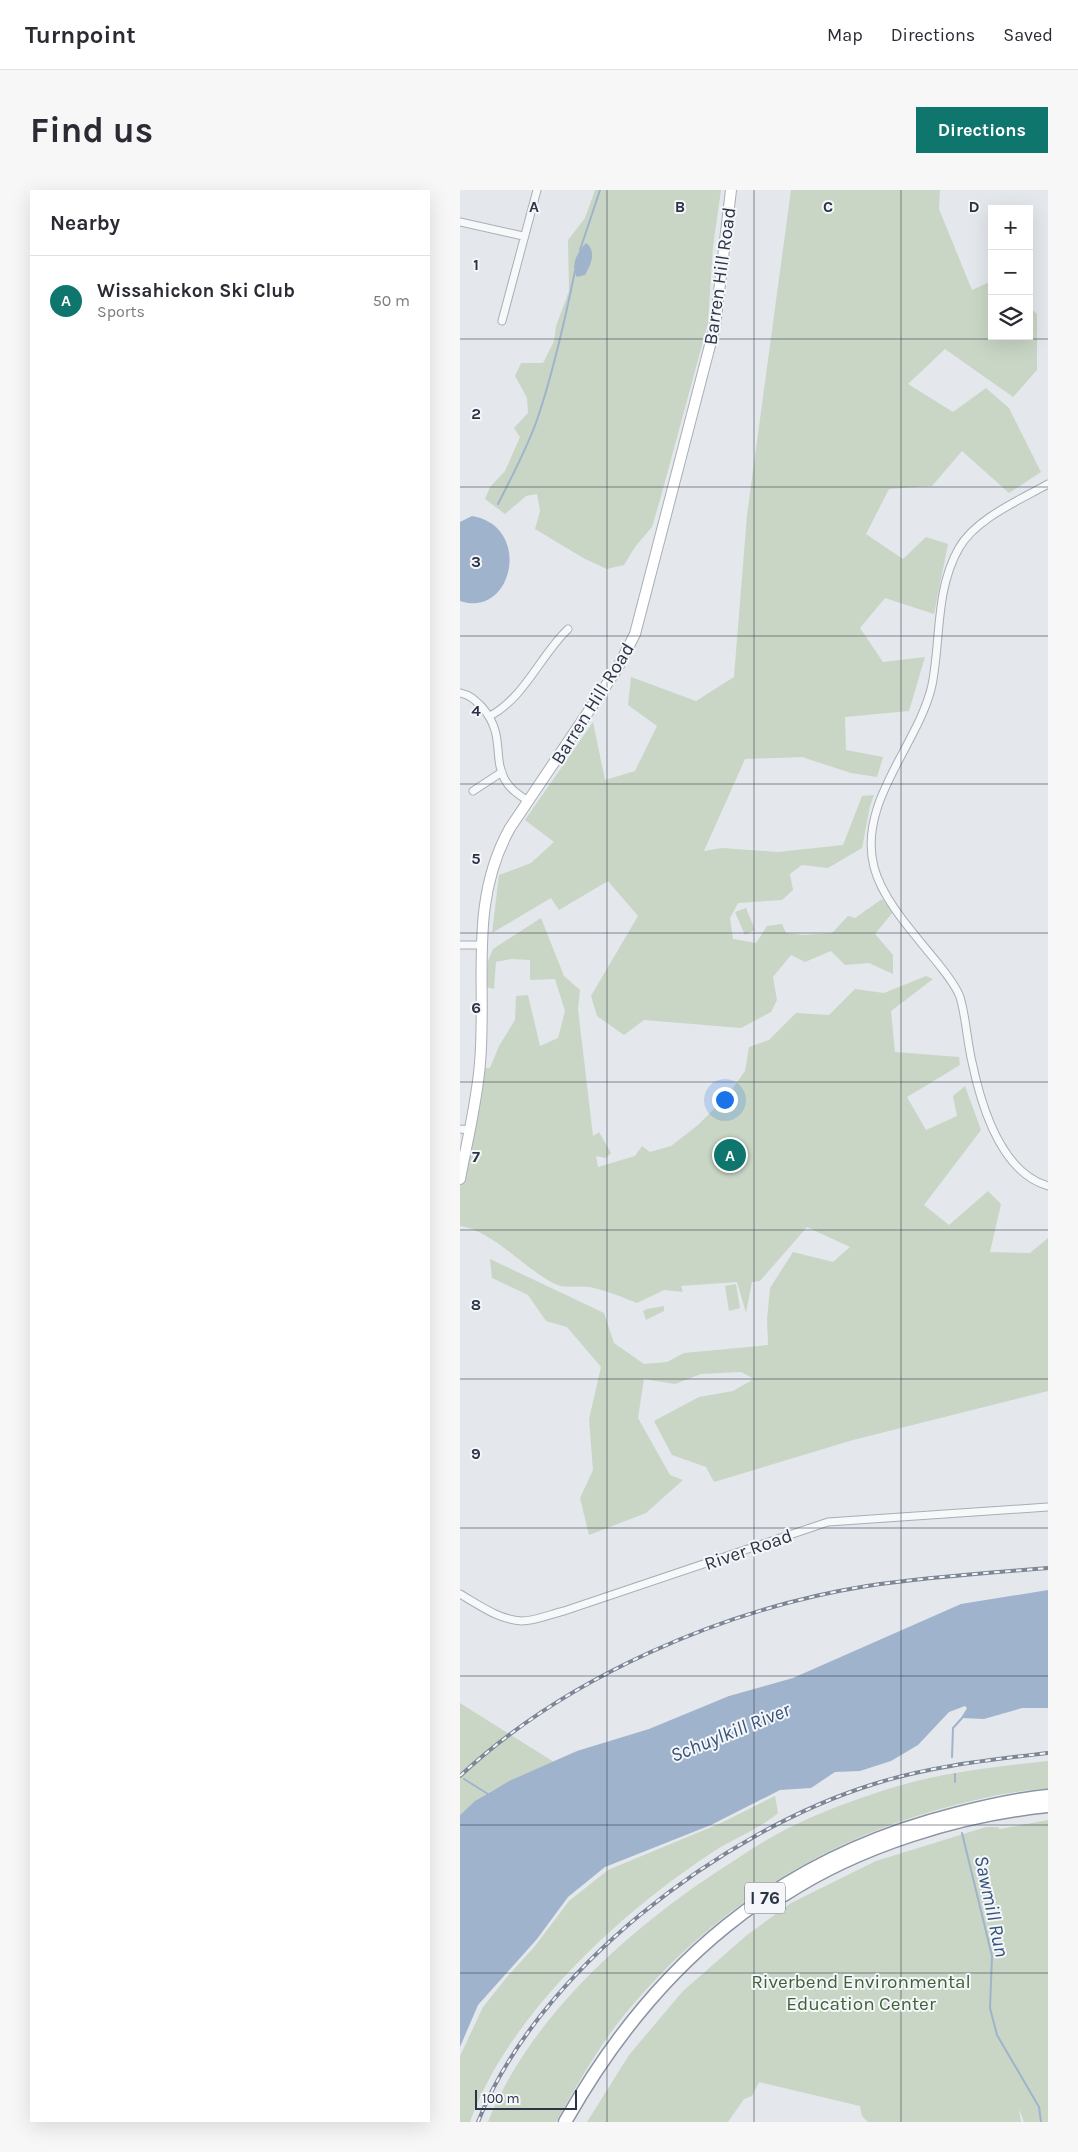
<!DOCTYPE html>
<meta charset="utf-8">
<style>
:root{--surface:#fff;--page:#f7f7f7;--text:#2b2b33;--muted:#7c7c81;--line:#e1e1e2;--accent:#0f766e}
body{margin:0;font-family:Karla,sans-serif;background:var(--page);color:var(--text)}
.controls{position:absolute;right:15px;top:15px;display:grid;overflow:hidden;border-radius:0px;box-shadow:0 5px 20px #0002}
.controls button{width:45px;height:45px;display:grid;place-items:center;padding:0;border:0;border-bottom:1px solid var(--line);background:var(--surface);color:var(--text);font:25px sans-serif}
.scale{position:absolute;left:15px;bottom:12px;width:102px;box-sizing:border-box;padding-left:5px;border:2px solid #2b3445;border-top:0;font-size:14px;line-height:18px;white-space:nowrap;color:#2b3445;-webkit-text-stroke:4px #f4f6f9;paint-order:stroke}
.you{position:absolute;left:264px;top:909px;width:18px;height:18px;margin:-12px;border:4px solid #fff;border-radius:50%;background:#1a73e8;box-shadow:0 0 0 8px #1a73e833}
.badge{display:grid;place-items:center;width:32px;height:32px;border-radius:50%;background:var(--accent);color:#fff;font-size:16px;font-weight:700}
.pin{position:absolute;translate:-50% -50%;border:2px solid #fff;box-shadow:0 1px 5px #0006}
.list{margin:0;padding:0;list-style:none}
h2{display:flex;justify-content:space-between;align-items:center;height:65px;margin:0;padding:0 20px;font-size:21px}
h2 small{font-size:16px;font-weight:400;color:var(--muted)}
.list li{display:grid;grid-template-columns:32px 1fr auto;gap:15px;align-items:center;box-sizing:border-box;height:90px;padding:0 20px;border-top:1px solid var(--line)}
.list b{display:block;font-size:19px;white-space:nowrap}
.list p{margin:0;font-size:16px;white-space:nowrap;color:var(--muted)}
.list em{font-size:16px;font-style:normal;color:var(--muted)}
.icon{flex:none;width:28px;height:28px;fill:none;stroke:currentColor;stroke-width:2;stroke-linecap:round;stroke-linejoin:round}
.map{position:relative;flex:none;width:588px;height:1932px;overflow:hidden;border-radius:0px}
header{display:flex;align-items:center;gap:30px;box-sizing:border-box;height:70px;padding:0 25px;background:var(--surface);border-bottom:1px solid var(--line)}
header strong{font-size:24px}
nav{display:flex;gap:28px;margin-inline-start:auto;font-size:18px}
.intro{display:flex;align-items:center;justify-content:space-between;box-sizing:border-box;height:120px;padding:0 30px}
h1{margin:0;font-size:35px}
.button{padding:12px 22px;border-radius:0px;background:var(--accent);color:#fff;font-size:18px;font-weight:700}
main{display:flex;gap:30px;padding:0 30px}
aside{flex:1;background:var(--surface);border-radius:0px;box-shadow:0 5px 20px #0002}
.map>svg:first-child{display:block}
.green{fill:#c9d6c5}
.water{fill:#9fb4cc}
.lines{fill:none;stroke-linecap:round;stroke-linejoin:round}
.stream{stroke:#9fb4cc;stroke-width:2}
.street-casing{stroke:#a9aeb7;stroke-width:9}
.secondary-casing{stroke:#a9aeb7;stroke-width:12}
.highway-casing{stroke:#8b94a3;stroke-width:15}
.street{stroke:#f7f8fa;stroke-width:7}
.secondary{stroke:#fff;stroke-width:10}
.highway{stroke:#fff;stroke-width:12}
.rail-casing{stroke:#7d8696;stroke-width:4}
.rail{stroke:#f4f6f9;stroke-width:2;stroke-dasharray:5.5;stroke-linecap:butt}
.grid{fill:none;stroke:#2b3445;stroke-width:1;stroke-opacity:0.55}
.labels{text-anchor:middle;stroke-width:4;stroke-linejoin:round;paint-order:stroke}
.shield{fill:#f4f6f9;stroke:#676e7b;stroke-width:1}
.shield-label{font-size:18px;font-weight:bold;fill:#2b3445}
.street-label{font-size:19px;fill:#2b3445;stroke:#f4f6f9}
.park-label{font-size:19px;fill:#3f6138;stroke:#f4f6f9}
.water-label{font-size:20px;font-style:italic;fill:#34527a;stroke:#f4f6f9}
.grid-label{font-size:16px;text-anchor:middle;font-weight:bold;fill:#2b3445;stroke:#f4f6f9;stroke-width:4;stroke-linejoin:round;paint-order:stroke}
</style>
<header>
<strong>Turnpoint</strong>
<nav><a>Map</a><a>Directions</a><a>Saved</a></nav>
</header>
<div class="intro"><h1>Find us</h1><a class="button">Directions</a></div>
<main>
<aside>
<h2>Nearby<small></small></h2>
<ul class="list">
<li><span class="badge">A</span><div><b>Wissahickon Ski Club</b><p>Sports</p></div><em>50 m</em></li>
</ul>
</aside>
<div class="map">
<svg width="588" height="1932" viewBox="0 0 588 1932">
<rect width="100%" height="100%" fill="#e4e7ec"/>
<path class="green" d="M135 0H261L253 57 248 133 200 310 192 337 175 357 164 375 147 379 125 369 75 339 80 321 77 304 66 306 45 324 25 309 30 297 45 281 60 247 54 238 68 223 67 208 55 186 61 173H83L94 151 96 136 109 101 108 50 125 28Z
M331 0H480L479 19 512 100 532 91V146H569V116L577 124V180L553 207 485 159 448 194 493 222 526 198 549 218 581 282 549 303 502 261 472 296 429 299 406 344 443 369 466 347 488 354 474 424 425 408 400 438 423 472 465 467 449 521 385 527 386 560 423 567 417 587 391 583 342 567 285 569 244 661 262 658 318 662 383 655 402 606 414 605 410 616 402 658 368 678 342 675 330 684 333 700 322 710 278 713 270 728 273 749 296 753 307 736 322 734 326 743 344 745 372 743 388 726 395 728 422 709 433 722 415 744 433 765V784L409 773 385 775 371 761 345 772 331 765 313 787 317 810 311 822 281 838 184 830 164 845 137 826 131 806 178 726 148 691 99 720 91 708 32 743 39 685 71 673 94 652 65 630 133 532 145 590 175 581 197 536 168 515 171 487 236 511 274 487 287 325Z
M286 718 295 740 285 745 275 722Z
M81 728 104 786 120 800 118 819 133 946 139 942 151 963 146 968 136 966 138 977 175 966 182 956 190 962 211 956 238 935 268 905 285 881 289 857 309 850 336 823 369 825 395 799 424 803 466 786 473 789 431 821 435 862 499 867 500 875 447 907 466 940 497 926 493 906 505 896 521 940 464 1015 489 1035 528 1001 541 1014 530 1062 570 1063 588 1048V1201L393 1250 254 1292 246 1277 212 1265 194 1231 239 1207 273 1201 294 1189 281 1182 241 1184 215 1194 184 1189 178 1228 210 1285 223 1290 186 1323 129 1345 120 1308 133 1280 129 1229 141 1177 107 1137 86 1131 68 1105 32 1088 30 1069 144 1123 154 1153 184 1174 207 1172 224 1163 308 1155 307 1129 310 1098 333 1062 373 1072 390 1057 347 1037 300 1091 292 1092 286 1123 277 1092 221 1096 223 1102 204 1100 177 1113C162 1107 145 1100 129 1097 119 1095 104 1099 95 1094 63 1078 34 1041 0 1036V989L25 878H30L39 856 55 830 56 806 68 805 80 856 98 848 105 821 95 789 70 790V770L51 769 36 772 34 799 26 797 28 771 33 759Z
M276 1094 280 1118 269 1121 265 1096Z
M204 1116V1121L186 1130 183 1121 187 1119Z
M0 1513 94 1572C60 1586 26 1599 0 1625Z
M588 1571V1599C557 1600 525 1607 495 1615 366 1648 256 1716 170 1818 141 1852 118 1893 96 1932H28C71 1823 178 1731 275 1670 295 1657 315 1644 337 1634 365 1620 395 1610 425 1600 477 1583 534 1577 588 1571Z
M315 1606 318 1623C298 1640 274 1648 253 1662 161 1722 47 1826 10 1932H0V1866L23 1817 47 1787 75 1756 109 1711 148 1680 261 1633Z
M588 1630V1932H564L559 1919 561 1932H408L402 1926 400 1916 299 1892 292 1906 284 1909 268 1932H127L169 1865 223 1801 287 1745 331 1713 416 1671 526 1637H538L540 1639Z"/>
<path class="water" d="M126 53C137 61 131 75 125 85L117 87C110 75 117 63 126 53Z
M12 326C73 336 53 429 0 411V332Z
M588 1400V1518H562L524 1529 501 1528 507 1518 505 1516 489 1522 458 1555 431 1571 400 1581 375 1582 351 1598 320 1600 251 1635 145 1677 108 1707 77 1749 18 1815 0 1857V1625L15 1611 49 1591 117 1561 189 1539 269 1506 333 1488 501 1414Z"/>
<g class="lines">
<path class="stream" d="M120 60 140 0
M38 314C52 286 68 257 78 227 94 179 105 130 115 81
M492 1567 493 1538 503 1527
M495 1584V1592
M4 1589 28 1604
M502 1643 532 1766 530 1818 537 1845 579 1917 581 1932"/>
<defs>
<path id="street" d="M0 32 63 46
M42 131 77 0
M588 294C560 310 515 329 499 358 475 400 481 450 472 495 459 554 397 612 414 677 423 712 458 748 480 776 487 785 496 796 500 807 506 827 507 851 512 872 521 915 540 982 588 996
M0 503C10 505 15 510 22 517 46 545 32 566 45 590 50 599 59 605 68 611
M30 526C65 507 80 466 108 439
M13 601 42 582
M0 755H21
M0 939 9 940
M0 1404C19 1415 39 1430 62 1431 75 1431 91 1424 104 1421L368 1332 588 1317"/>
<path id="secondary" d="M0 989C7 951 17 912 20 873 27 792 8 713 50 638L157 479 175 444 255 136 271 0"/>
<path id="highway" d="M324 1705C399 1656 499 1625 588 1616
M105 1932C194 1774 317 1669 495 1624 526 1616 556 1609 588 1606"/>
</defs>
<use href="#street" class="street-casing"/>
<use href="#secondary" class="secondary-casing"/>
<use href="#highway" class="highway-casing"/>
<use href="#street" class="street"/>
<use href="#secondary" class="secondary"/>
<use href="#highway" class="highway"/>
<defs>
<path id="rail" d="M0 1586C106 1487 264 1419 407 1396 467 1387 528 1383 588 1378
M18 1932C77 1781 262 1641 414 1594 470 1576 530 1570 588 1563"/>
</defs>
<use href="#rail" class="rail-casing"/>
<use href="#rail" class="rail"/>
</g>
<path class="grid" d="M147 0V1932M294 0V1932M441 0V1932M0 149H588M0 297H588M0 446H588M0 594H588M0 743H588M0 892H588M0 1040H588M0 1189H588M0 1338H588M0 1486H588M0 1635H588M0 1783H588"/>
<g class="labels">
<rect class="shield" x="285" y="1692.5" width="40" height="31" rx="4"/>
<g class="shield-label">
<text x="305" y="1714">I 76</text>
</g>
<g class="street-label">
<text transform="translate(259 86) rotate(-82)" y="7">Barren Hill Road</text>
<text transform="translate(132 513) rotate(-58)" y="7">Barren Hill Road</text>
<text transform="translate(288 1359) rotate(-19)" y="7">River Road</text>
</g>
<g class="park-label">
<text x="401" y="1798">Riverbend Environmental<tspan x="401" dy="22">Education Center</tspan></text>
</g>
<g class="water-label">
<text transform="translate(270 1542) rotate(-22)" y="7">Schuylkill River</text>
<text transform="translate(532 1716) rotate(78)" y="7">Sawmill Run</text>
</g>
</g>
<g class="grid-label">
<text x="74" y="22">A</text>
<text x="220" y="22">B</text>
<text x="368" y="22">C</text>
<text x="514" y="22">D</text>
<text x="16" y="80">1</text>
<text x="16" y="229">2</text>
<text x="16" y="377">3</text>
<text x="16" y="526">4</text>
<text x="16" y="674">5</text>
<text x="16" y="823">6</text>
<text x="16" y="972">7</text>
<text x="16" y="1120">8</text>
<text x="16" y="1269">9</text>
</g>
</svg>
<div class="controls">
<button>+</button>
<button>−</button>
<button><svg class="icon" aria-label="layers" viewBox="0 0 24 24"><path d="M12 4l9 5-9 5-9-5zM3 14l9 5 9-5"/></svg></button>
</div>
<div class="scale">100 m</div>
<div class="you"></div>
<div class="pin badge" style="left:270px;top:965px">A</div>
</div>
</main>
